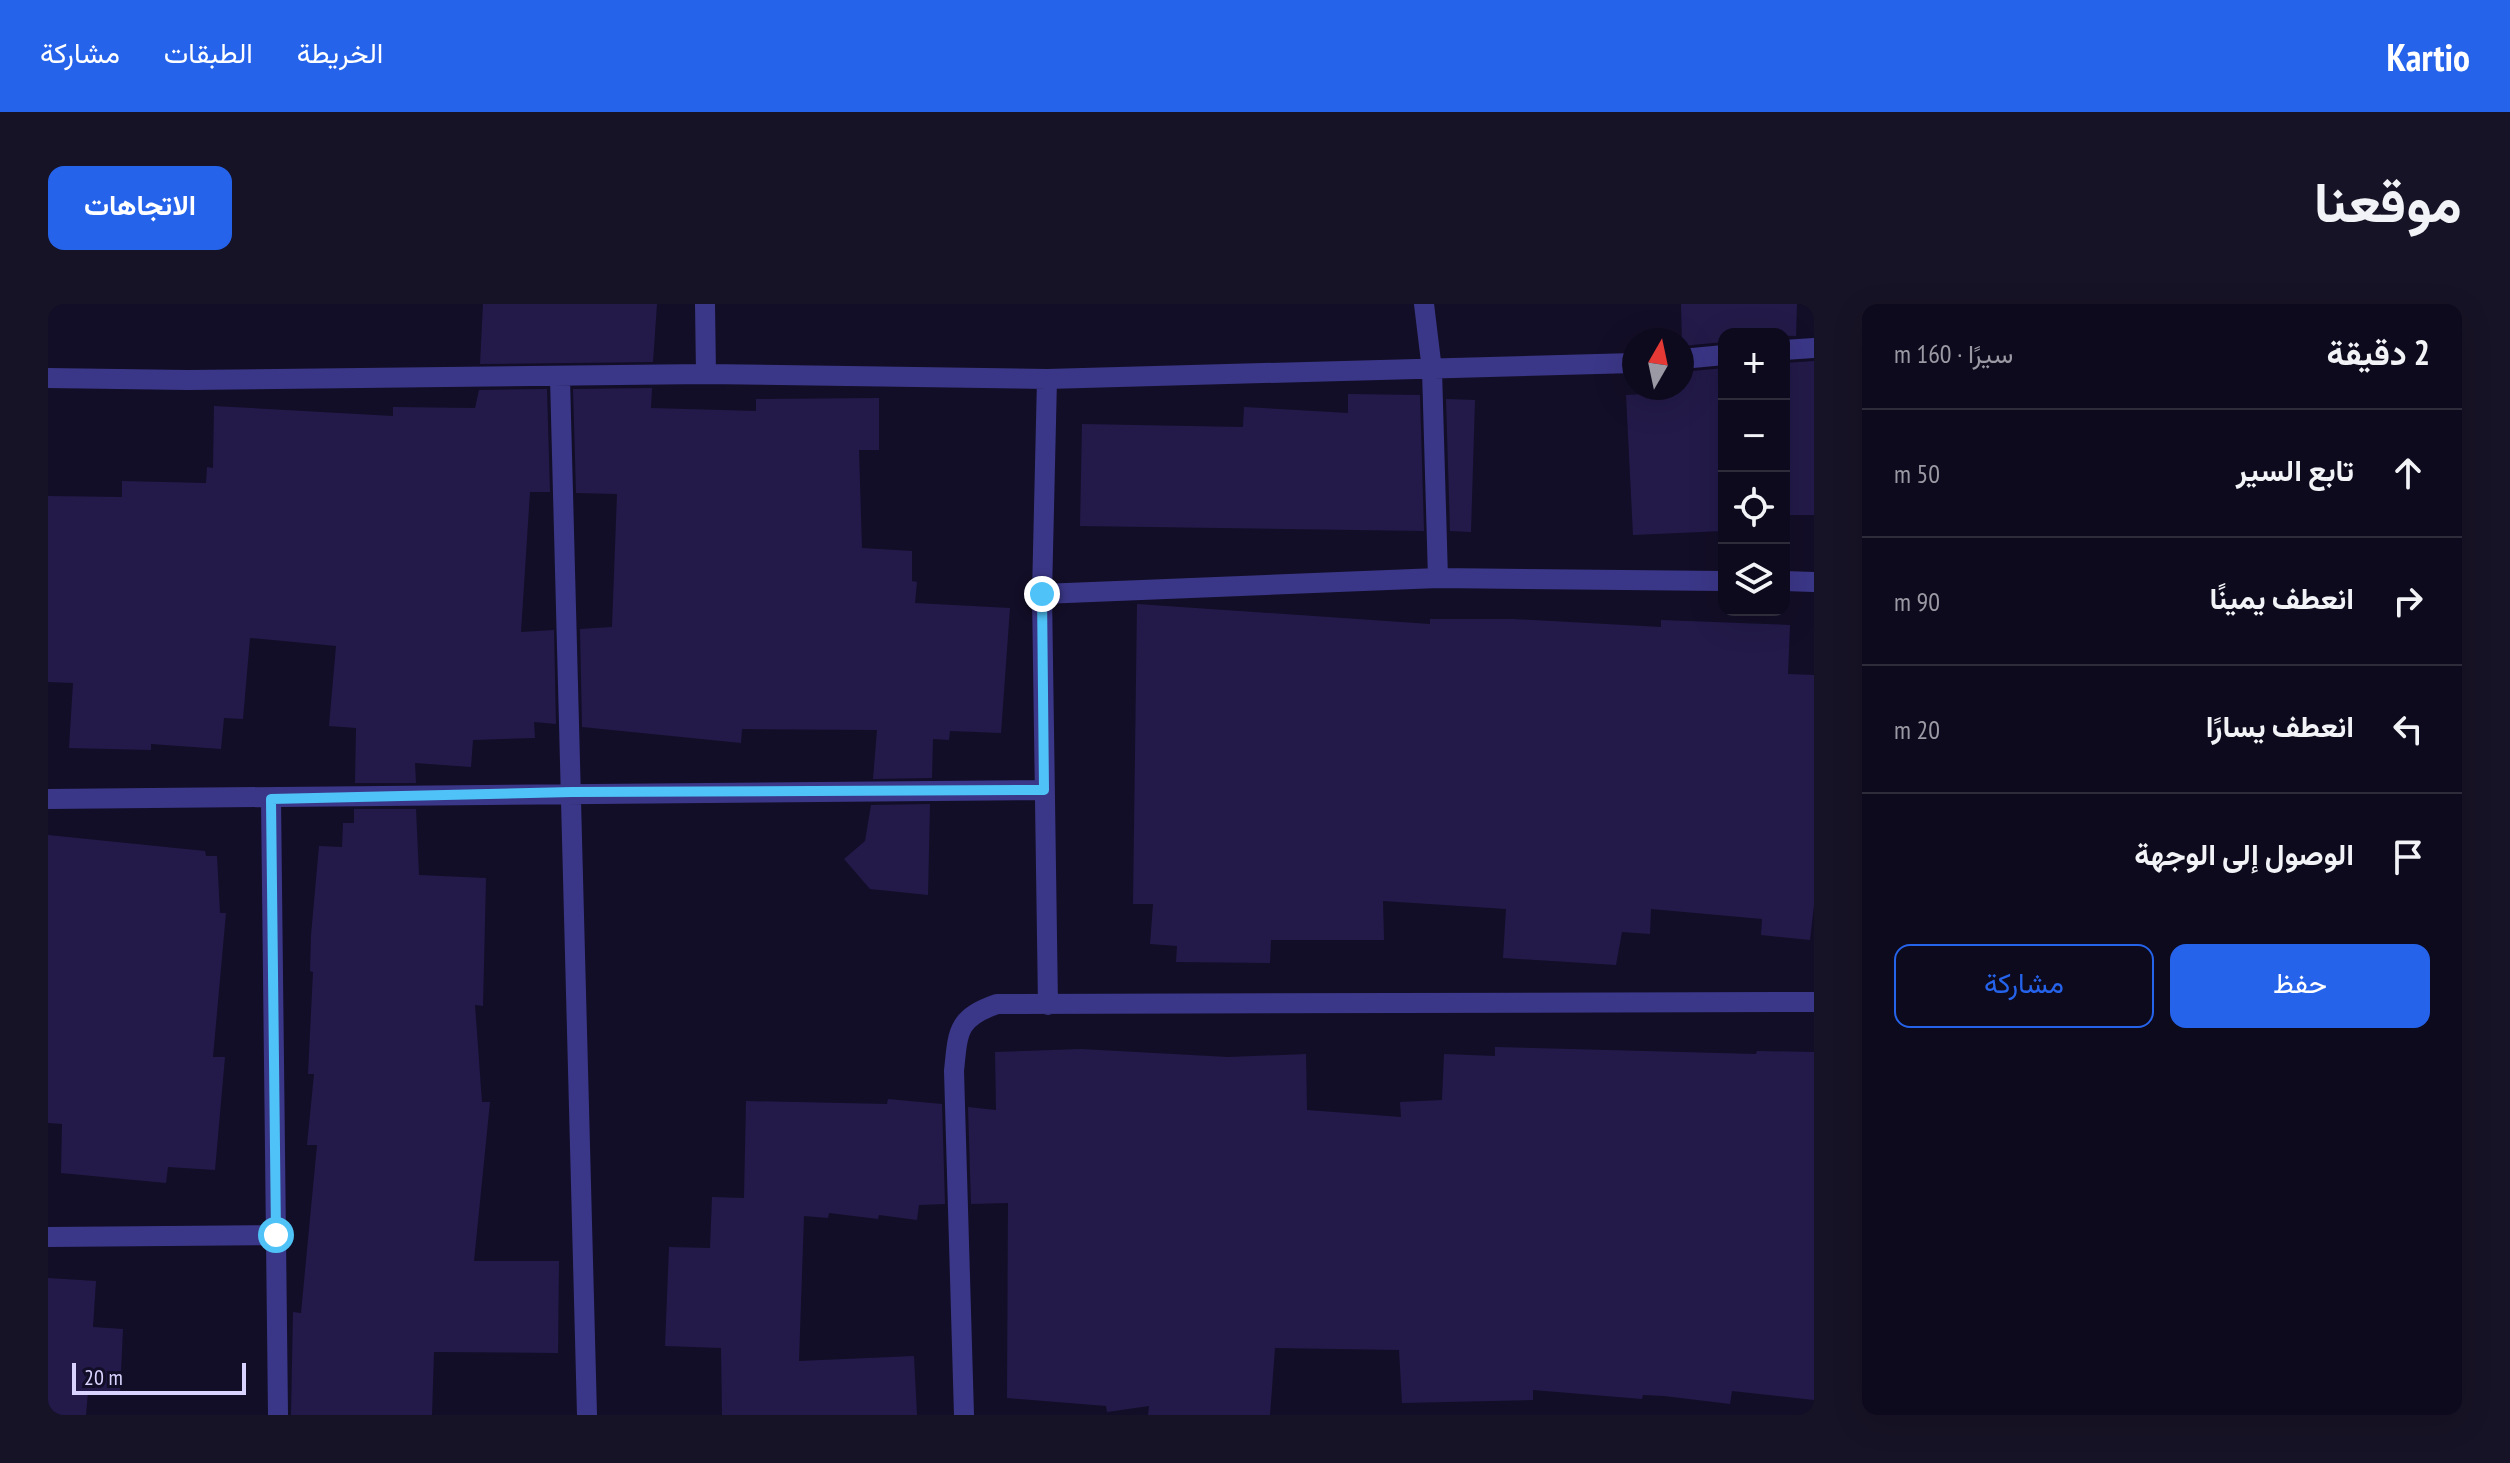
<!DOCTYPE html>
<html lang="ar">
<meta charset="utf-8">
<style>
:root{--surface:#0e0a1d;--page:#171326;--text:#f1f3f6;--muted:#9b9aa4;--line:#2e2b3b;--accent:#2563eb}
body{margin:0;font-family:"PT Sans Narrow",Vazirmatn,sans-serif;background:var(--page);color:var(--text);direction:rtl}
.controls{position:absolute;right:24px;top:24px;display:grid;overflow:hidden;border-radius:16px;box-shadow:0 8px 32px #0002}
.controls button{width:72px;height:72px;display:grid;place-items:center;padding:0;border:0;border-bottom:2px solid var(--line);background:var(--surface);color:var(--text);font:40px sans-serif}
.compass{position:absolute;left:1574px;top:24px;width:72px;height:72px;border-radius:50%;background:var(--surface);box-shadow:0 8px 32px #0002;rotate:9deg}
.scale{position:absolute;left:24px;bottom:20px;width:174px;box-sizing:border-box;padding-left:8px;border:4px solid #d9d4ff;border-top:0;font-size:22px;line-height:28px;white-space:nowrap;color:#d9d4ff;-webkit-text-stroke:6px #130e27;paint-order:stroke}
.stop{position:absolute;width:24px;height:24px;margin:-18px;border:6px solid #4fc3f7;border-radius:50%;background:#fff}
.stop.end{background:#4fc3f7;border-color:#fff;box-shadow:0 2px 8px #0008}
.list{margin:0;padding:0;list-style:none}
h2{display:flex;justify-content:space-between;align-items:center;height:104px;margin:0;padding:0 32px;font-size:34px}
h2 small{font-size:26px;font-weight:400;color:var(--muted)}
.list li{display:grid;grid-template-columns:52px 1fr auto;gap:24px;align-items:center;box-sizing:border-box;height:128px;padding:0 32px;border-top:2px solid var(--line)}
.list b{display:block;font-size:30px;white-space:nowrap}
.list em{font-size:26px;font-style:normal;color:var(--muted)}
.actions{display:flex;gap:16px;padding:24px 32px}
.actions a{flex:1;padding:18px 0;border:2px solid var(--accent);border-radius:16px;text-align:center;font-size:28px;color:var(--accent)}
.actions .main{background:var(--accent);color:#fff}
.icon{flex:none;width:44px;height:44px;fill:none;stroke:currentColor;stroke-width:2;stroke-linecap:round;stroke-linejoin:round}
.map{position:relative;flex:none;width:1766px;height:1111px;overflow:hidden;direction:ltr;border-radius:16px}
header{display:flex;align-items:center;gap:48px;box-sizing:border-box;height:112px;padding:0 40px;background:var(--accent);color:#fff}
header strong{font-size:38px}
nav{display:flex;gap:44px;margin-inline-start:auto;font-size:28px}
.intro{display:flex;align-items:center;justify-content:space-between;box-sizing:border-box;height:192px;padding:0 48px}
h1{margin:0;font-size:56px}
.button{padding:20px 36px;border-radius:16px;background:var(--accent);color:#fff;font-size:28px;font-weight:700}
main{display:flex;gap:48px;padding:0 48px}
aside{flex:1;background:var(--surface);border-radius:16px;box-shadow:0 8px 32px #0002}
.map>svg:first-child{display:block}
.building{fill:#231a49}
.lines{fill:none;stroke-linecap:round;stroke-linejoin:round}
.street{stroke:#3b3788;stroke-width:20}
.route{stroke:#4fc3f7;stroke-width:10}
</style>
<header>
<strong>Kartio</strong>
<nav><a>الخريطة</a><a>الطبقات</a><a>مشاركة</a></nav>
</header>
<div class="intro"><h1>موقعنا</h1><a class="button">الاتجاهات</a></div>
<main>
<aside>
<h2>2 دقيقة<small>سيرًا · 160 m</small></h2>
<ul class="list">
<li><svg class="icon" aria-label="ahead" viewBox="0 0 24 24"><path d="M12 20V5M6 11l6-6 6 6"/></svg><div><b>تابع السير</b></div><em>50 m</em></li>
<li><svg class="icon" aria-label="right" viewBox="0 0 24 24"><path d="M7 20v-9h11M14 6l5 5-5 5"/></svg><div><b>انعطف يمينًا</b></div><em>90 m</em></li>
<li><svg class="icon" aria-label="left" viewBox="0 0 24 24"><path d="M17 20v-9H6M10 6l-5 5 5 5"/></svg><div><b>انعطف يسارًا</b></div><em>20 m</em></li>
<li><svg class="icon" aria-label="arrive" viewBox="0 0 24 24"><path d="M6 21V4h12l-3 4 3 4H6"/></svg><div><b>الوصول إلى الوجهة</b></div></li>
</ul>
<div class="actions"><a class="main">حفظ</a><a>مشاركة</a></div>
</aside>
<div class="map">
<svg width="1766" height="1111" viewBox="0 0 1766 1111">
<rect width="100%" height="100%" fill="#130e27"/>
<path class="building" d="M435 0H609L605 58 432 60Z
M1633 0H1749L1748 32 1676 30V38L1634 42Z
M1766 57V211H1736V59Z
M1676 64V227L1585 231 1578 91 1632 88 1634 68Z
M604 84 603 104 708 107V95L831 94V146H811L814 244 864 247V277L869 278 867 299 962 304 953 429 902 427 901 436 885 435 884 474 825 475 829 426 694 425 693 439 534 423 532 325 564 323 569 190 528 189 525 85Z
M499 85 502 188H482L473 328 506 326 508 420 486 418 487 434 425 436 423 463 367 459 368 479H307L308 424 281 422 288 342 202 334 195 415 176 414 173 445 103 440V446L21 444 25 379 0 378V192L74 193V177L158 179 159 163 165 164 166 102 345 112V103L427 104 431 86Z
M1300 90 1372 91 1376 227 1032 222 1034 120 1195 123 1196 103 1300 109Z
M1398 95 1427 96 1423 228 1402 227Z
M1089 300 1382 320V315H1465L1613 323V316L1742 321 1740 370 1766 371V601L1762 636 1713 631 1714 615 1603 605 1602 630 1574 628 1568 661 1455 654 1458 605 1335 597 1336 636H1223L1222 659 1128 658 1129 642 1102 640 1105 600H1085Z
M882 500 880 591 822 585 796 555 817 537 823 501Z
M306 505H368L371 571 438 574 435 702 427 701 434 798H442L426 957H511L510 1049 386 1048 384 1111H243L245 1008 253 1009 269 841H259L266 770H260L265 668 262 667 263 631 271 542 294 543 295 519H306Z
M0 531 157 547 158 552H169L172 609H178L165 753H177L167 866 120 863 118 879 13 869 14 820 0 819Z
M1447 743 1708 750 1709 747 1766 748V1096L1684 1087 1682 1100 1616 1092 1595 1091 1594 1095 1485 1086V1096L1354 1099 1351 1046 1227 1044 1222 1111H1100L1101 1102 1059 1108 1058 1102 959 1094 960 899 923 900 920 803 948 806 947 748 1033 745 1180 753 1258 750 1259 806 1353 813 1352 798 1394 796 1396 750 1447 752Z
M840 795 894 800 897 900 871 901 869 916 831 911 830 915 781 909 780 914 756 912 751 1057 866 1052 869 1111H674L673 1044 617 1042 621 943 662 944 664 893 696 894 698 797 839 800Z
M0 974 48 977 45 1023 75 1025 72 1090 40 1088 38 1111H0Z"/>
<g class="lines">
<path class="street" d="M657 0 658 70
M1376 0 1384 66 1390 274
M1736 46 1766 44
M1634 55 1676 51
M0 74 140 76 658 70 999 75 1586 59
M512 74 539 1111
M999 75 994 290 1000 701
M1736 277 1766 278
M994 290 1390 274 1676 277
M0 495 996 486
M223 495 230 1111
M0 933 228 931
M916 1111 906 767C910 727 909 714 949 700L1766 698"/>
</g>
<g class="lines">
<path class="route" d="M228 931 223 495 524 488 996 486 994 290"/>
</g>
</svg>
<div class="controls">
<button>+</button>
<button>−</button>
<button><svg class="icon" aria-label="locate" viewBox="0 0 24 24"><circle cx="12" cy="12" r="6"/><path d="M12 2v4M12 18v4M2 12h4M18 12h4"/></svg></button>
<button><svg class="icon" aria-label="layers" viewBox="0 0 24 24"><path d="M12 4l9 5-9 5-9-5zM3 14l9 5 9-5"/></svg></button>
</div>
<svg class="compass" viewBox="-18 -18 36 36"><path d="M0-13l5 13h-10z" fill="#e53935"/><path d="M0 13l5-13h-10z" fill="#9b9aa4"/></svg>
<div class="scale">20 m</div>
<div class="stop" style="left:228px;top:931px"></div>
<div class="stop end" style="left:994px;top:290px"></div>
</div>
</main>
